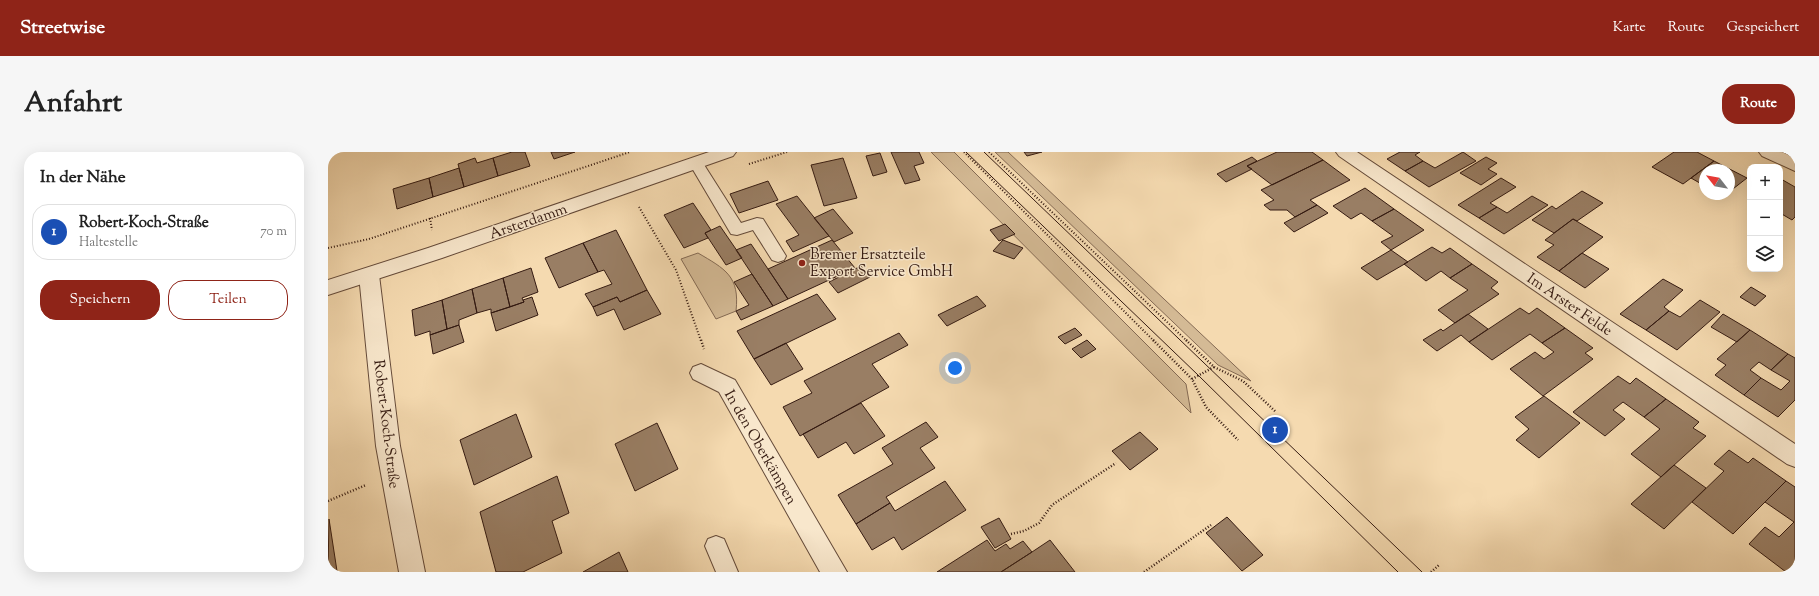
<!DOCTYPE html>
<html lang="de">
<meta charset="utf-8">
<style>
:root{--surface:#fff;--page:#f6f6f6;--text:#222;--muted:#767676;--line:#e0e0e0;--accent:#8f2418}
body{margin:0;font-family:"Sorts Mill Goudy",serif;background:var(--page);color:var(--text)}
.controls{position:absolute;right:12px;top:12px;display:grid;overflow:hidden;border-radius:8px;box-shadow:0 4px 16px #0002}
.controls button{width:36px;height:36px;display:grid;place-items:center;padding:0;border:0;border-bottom:1px solid var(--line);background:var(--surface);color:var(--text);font:20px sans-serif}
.compass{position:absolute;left:1371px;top:12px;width:36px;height:36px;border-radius:50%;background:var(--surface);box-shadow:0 4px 16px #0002;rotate:301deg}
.you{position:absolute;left:627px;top:216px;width:14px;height:14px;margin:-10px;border:3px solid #fff;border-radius:50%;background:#1a73e8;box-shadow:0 0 0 6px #1a73e833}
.badge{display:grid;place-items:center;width:26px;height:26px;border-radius:50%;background:var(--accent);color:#fff;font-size:13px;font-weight:700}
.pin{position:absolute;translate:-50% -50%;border:2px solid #fff;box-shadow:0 1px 4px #0006}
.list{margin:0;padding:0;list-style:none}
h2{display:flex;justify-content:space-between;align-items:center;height:52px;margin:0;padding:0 16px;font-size:17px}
h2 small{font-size:13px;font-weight:400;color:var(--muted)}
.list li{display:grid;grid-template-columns:26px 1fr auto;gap:12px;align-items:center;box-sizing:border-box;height:56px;margin:0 8px 8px;padding:0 8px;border:1px solid var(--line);border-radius:16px}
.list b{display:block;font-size:15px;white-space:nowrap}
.list p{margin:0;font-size:13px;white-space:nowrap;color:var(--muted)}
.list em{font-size:13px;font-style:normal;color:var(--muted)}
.actions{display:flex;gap:8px;padding:12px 16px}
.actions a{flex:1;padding:9px 0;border:1px solid var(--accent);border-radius:16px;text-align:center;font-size:14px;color:var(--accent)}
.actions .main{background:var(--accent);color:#fff}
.icon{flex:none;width:22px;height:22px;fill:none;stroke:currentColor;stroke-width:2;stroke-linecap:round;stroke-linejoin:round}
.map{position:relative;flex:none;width:1467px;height:420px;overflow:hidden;border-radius:16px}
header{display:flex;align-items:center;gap:24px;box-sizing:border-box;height:56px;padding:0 20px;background:var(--accent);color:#fff}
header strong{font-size:19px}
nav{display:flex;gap:22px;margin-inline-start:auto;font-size:14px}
.intro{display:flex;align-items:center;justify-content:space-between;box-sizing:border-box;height:96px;padding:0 24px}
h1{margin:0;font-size:28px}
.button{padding:10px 18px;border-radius:16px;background:var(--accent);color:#fff;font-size:14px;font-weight:700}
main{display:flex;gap:24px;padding:0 24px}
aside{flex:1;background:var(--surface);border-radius:16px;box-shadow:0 4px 16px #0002}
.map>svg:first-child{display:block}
.green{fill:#d4ba95;stroke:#846a54}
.building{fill:#997e64;stroke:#351b12}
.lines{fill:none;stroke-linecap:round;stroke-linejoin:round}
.service-casing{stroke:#654b3a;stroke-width:2}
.minor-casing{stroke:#654b3a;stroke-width:2}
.tertiary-casing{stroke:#654b3a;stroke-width:2}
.path-far1{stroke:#351b12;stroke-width:2;stroke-dasharray:1 2;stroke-linecap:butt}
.path{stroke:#351b12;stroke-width:2.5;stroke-dasharray:1 2;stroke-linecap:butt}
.service{fill:#f8e7cc;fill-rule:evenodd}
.minor{fill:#f8e7cc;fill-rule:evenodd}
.tertiary{fill:#f8e7cc;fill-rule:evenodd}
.tram{stroke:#351b12;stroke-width:1}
.poi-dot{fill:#8f2418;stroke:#f8e7cc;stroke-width:1.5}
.labels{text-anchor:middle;stroke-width:3;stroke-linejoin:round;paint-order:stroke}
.street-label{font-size:15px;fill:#351b12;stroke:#f8e7cc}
.poi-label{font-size:15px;fill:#351b12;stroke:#f8e7cc;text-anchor:start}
</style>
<header>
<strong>Streetwise</strong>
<nav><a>Karte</a><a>Route</a><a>Gespeichert</a></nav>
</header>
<div class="intro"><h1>Anfahrt</h1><a class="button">Route</a></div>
<main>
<aside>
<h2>In der Nähe<small></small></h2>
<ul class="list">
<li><span class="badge" style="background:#1a4fb4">1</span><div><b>Robert-Koch-Straße</b><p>Haltestelle</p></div><em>70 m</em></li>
</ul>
<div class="actions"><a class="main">Speichern</a><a>Teilen</a></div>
</aside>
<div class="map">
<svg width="1467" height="420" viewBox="0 0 1467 420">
<rect width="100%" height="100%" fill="#f5dab0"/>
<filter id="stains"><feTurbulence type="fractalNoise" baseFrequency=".005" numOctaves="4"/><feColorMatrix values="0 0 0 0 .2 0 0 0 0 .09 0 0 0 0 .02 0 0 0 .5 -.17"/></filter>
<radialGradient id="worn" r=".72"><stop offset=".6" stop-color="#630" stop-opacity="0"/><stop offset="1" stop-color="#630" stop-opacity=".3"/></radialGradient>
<path class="green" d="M603 0H626L858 232 863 261Z
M667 0H680L923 229 890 213Z
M370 101C397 117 412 124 408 159L388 167 353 107Z"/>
<path class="building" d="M184 0H197L202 14 170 24 165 6Z
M223 0H247L226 7Z
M563 0H591L596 11 586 14 592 28 577 32Z
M696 0H714L699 4Z
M949 0H984L995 8 944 33 919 14Z
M1072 0H1092L1087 3 1095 9 1077 19 1059 7Z
M1135 0 1148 9 1101 35 1077 19 1095 9 1107 16Z
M1346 0H1369L1386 9 1355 32 1324 15Z
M552 1 559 20 545 24 538 4Z
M924 5 929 9 919 14 924 17 898 30 889 22Z
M1158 5 1169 11 1160 17 1169 22 1153 33 1132 21Z
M147 6 149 11 165 6 170 24 136 35 130 12Z
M515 6 529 46 496 54 483 13Z
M995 8 1022 28 982 48 989 53 967 65 959 58H942L936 53 946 48 933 38Z
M1386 9 1419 26 1401 40V18H1377V34L1363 26Z
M131 16 136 35 105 45 101 26Z
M101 26 105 45 69 57 65 37Z
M1173 26 1188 35 1162 51 1169 55 1151 66 1130 53Z
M1453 27 1467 35V65L1464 68 1452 61Z
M440 29 450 48 411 61 402 42Z
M1037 36 1066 57 1044 69 1033 61 1023 67 1005 54Z
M1254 39 1275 51 1249 69 1245 67 1226 81 1204 68 1224 54 1228 57Z
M469 44 501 84 465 100 458 89 471 83 448 52Z
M1204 44 1220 53 1176 82 1151 66 1169 55 1179 61Z
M365 51 383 78 377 81 380 86 356 96 336 63Z
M989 53 1000 61 966 80 956 71Z
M505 57 525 81 506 90 486 66Z
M1066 57 1096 78 1063 98 1053 90 1065 84 1044 69Z
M1245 67 1275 85 1231 119 1209 105 1226 93 1217 88Z
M677 72 687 82 671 89 662 78Z
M392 74 414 106 398 113 377 81Z
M288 78 319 138 292 150 289 145 265 155 257 142 284 132 276 118 270 120 255 91Z
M504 88 527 116 460 147 440 117Z
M675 88 695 96 686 107 665 99Z
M255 91 270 120 231 136 217 106Z
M423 92 440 117 460 147 445 154 408 98Z
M1104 95 1114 101 1122 96 1144 112 1122 126 1113 119 1098 129 1076 112Z
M1063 98 1080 110 1049 128 1033 116Z
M1254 101 1281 117 1257 136 1231 119Z
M1144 112 1170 130 1163 136 1171 142 1127 171 1110 158 1140 138 1122 126Z
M533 114 542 125 510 141 501 130Z
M203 116 210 140 194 146 196 150 182 155 175 126Z
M424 122 445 154 413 168 408 159 421 153 406 130Z
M175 126 182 155 163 161V157L149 161 144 137Z
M1335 127 1355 138 1336 155 1341 159 1318 178 1292 162Z
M1423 135 1438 144 1427 154 1412 145Z
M144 137 149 161 131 168V173L119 177 114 148Z
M319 138 333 162 296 178 286 157 269 164 265 155 289 145 292 150Z
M489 142 508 167 426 207 409 179Z
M649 144 658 154 619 174 610 163Z
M204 145 210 163 168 179 163 161 196 150 195 148Z
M114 148 119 177 102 183V179L87 184 84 158Z
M1372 148 1392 160 1349 198 1318 178 1341 159 1352 165Z
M1192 156 1201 162 1209 156 1237 176 1214 191 1202 182 1164 208 1141 190Z
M1140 162 1160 177 1141 190 1133 183 1109 199 1095 188 1113 177 1115 179Z
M1395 162 1422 178 1409 190 1383 175Z
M131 173 136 190 105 202 102 183Z
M747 176 754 183 737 192 730 185Z
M1237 176 1265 196 1257 201 1265 207 1215 244 1182 217 1207 200 1216 207 1226 200 1214 191Z
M1422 178 1460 202 1443 218 1431 210 1422 218 1433 226 1416 243 1387 223 1398 213 1389 207Z
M571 181 580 193 544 212 561 235 472 284 455 255 484 241 476 229Z
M759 188 768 197 753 206 744 197Z
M458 191 475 217 443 233 426 207Z
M1460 202 1467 206V248L1450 265 1416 243 1433 226 1453 238 1462 229 1443 218Z
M1290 224 1302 232 1308 226 1338 247 1316 265 1295 250 1285 258 1297 267 1277 284 1245 260Z
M1216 244 1252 271 1211 306 1188 288 1201 277 1187 265Z
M1338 247 1371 270 1365 276 1378 284 1333 325 1303 302 1332 277 1316 265Z
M533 251 557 284 526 302 518 290 490 306 475 282Z
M188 262 204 305 146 333 132 288Z
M598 270 610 285 592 296 607 316 558 345 562 351 528 372 510 343 565 312 554 296Z
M329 271 350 317 307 339 287 292Z
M812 280 830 297 802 318 784 299Z
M1401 298 1420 311 1425 306 1458 329 1405 382 1364 350 1396 319 1386 312Z
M1346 313 1378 336 1336 377 1303 352Z
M229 324 241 361 224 369 234 401 195 420H168L152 360Z
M617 329 638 358 574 398 566 385 544 398 528 372 562 351 567 359Z
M1458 329 1467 335V413L1460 420H1458L1421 392 1437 375 1451 385 1466 370 1437 350Z
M899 365 935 403 914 419 878 381Z
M671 366 683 387 667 396 653 375Z
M1 367 9 419 7 420H0Z
M659 388 667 399 678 392 682 397 695 389 704 400 673 420H609Z
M722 388 747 420H673L704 400Z
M291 400 300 420H255Z"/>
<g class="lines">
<defs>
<path id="service" d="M368 6 373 8 413 71 429 66 435 67 458 104 456 108 450 110 444 108 425 78 409 83 403 82 361 11 363 8Z
M388 384 396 387 410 420H388L377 394 380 387Z"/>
<path id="minor" d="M1008 0H1029L1467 292V315L1459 312 1011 4Z
M1431 0H1454L1467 6V19L1434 4Z
M41 116 48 118 51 123 72 294 97 420H71L48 294 31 123 34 118Z
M373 212 407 228 519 420H492L391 240 365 227 362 221 365 215Z"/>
<path id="tertiary" d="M381 0H408L405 4 114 106 0 143V128L100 96Z"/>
</defs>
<use href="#service" class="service-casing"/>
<use href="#minor" class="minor-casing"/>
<use href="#tertiary" class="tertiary-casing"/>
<path class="path-far1" d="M636 0 826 189
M661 0 859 189
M421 12 459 0
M311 55 348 118 373 189
M102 66 104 78
M0 96 41 87 302 0"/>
<path class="path" d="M373 188 376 197
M825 188 864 227 878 255 910 288
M858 188 886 215 915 229 948 260
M864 227 886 215
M0 349 38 333
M683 382 696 379 711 371 724 353 788 311
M816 420 883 373
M1103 420 1111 413"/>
<use href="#service" class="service"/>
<use href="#minor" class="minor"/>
<use href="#tertiary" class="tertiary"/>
<path class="tram" d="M638 0 870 223 1070 420
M656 0 1094 420"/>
</g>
<circle class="poi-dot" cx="474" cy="111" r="4"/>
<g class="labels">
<g class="street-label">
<text transform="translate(200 69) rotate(-19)" y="5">Arsterdamm</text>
<text transform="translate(1242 152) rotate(34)" y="5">Im Arster Felde</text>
<text transform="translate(59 272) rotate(83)" y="5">Robert-Koch-Straße</text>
<text transform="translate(433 295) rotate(60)" y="5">In den Oberkämpen</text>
</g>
<g class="poi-label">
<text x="482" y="107">Bremer Ersatzteile<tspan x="482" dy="17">Export Service GmbH</tspan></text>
</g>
</g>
<rect width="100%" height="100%" filter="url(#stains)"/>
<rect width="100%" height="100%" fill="url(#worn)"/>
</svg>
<div class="controls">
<button>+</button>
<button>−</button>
<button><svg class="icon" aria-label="layers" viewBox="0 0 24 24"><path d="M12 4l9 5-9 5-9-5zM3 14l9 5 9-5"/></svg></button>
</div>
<svg class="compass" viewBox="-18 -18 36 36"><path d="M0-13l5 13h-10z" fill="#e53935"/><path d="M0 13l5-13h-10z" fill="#767676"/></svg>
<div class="you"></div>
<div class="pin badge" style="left:947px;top:278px;background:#1a4fb4">1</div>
</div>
</main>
